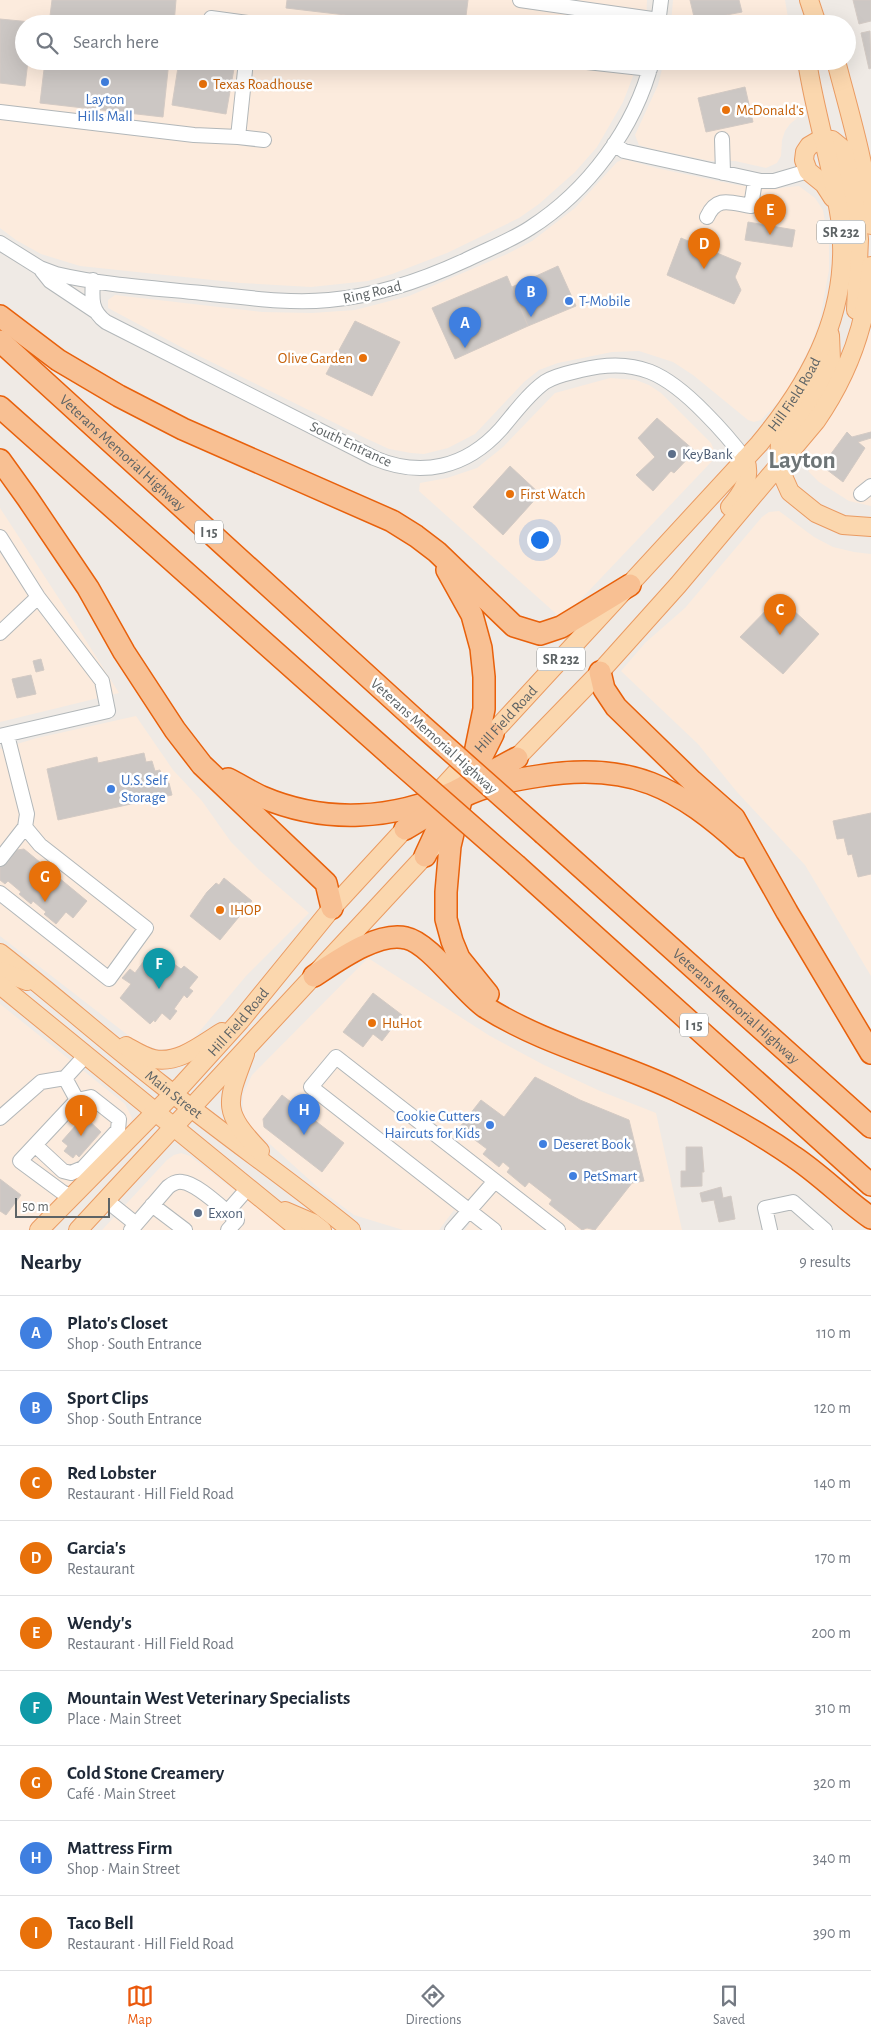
<!DOCTYPE html>
<meta charset="utf-8">
<style>
:root{--surface:#fff;--page:#f6f6f7;--text:#1f2937;--muted:#747a83;--line:#e0e1e3;--accent:#ea580c}
body{margin:0;font-family:"Alegreya Sans",sans-serif;background:var(--page);color:var(--text)}
.scale{position:absolute;left:15px;bottom:12px;width:95px;box-sizing:border-box;padding-left:5px;border:2px solid #5d6365;border-top:0;font-size:14px;line-height:18px;white-space:nowrap;color:#5d6365;-webkit-text-stroke:4px #fff;paint-order:stroke}
.you{position:absolute;left:539px;top:539px;width:18px;height:18px;margin:-12px;border:4px solid #fff;border-radius:50%;background:#1a73e8;box-shadow:0 0 0 8px #1a73e833}
.badge{display:grid;place-items:center;width:32px;height:32px;border-radius:50%;background:var(--accent);color:#fff;font-size:16px;font-weight:700}
.pin{position:absolute;translate:-50% -41px;filter:drop-shadow(0 1px 2px #0008)}
.pin::after{content:'';position:absolute;top:26px;width:18px;height:15px;background:inherit;clip-path:polygon(0 0,100% 0,50% 100%)}
.list{margin:0;padding:0;list-style:none}
h2{display:flex;justify-content:space-between;align-items:center;height:65px;margin:0;padding:0 20px;font-size:21px}
h2 small{font-size:16px;font-weight:400;color:var(--muted)}
.list li{display:grid;grid-template-columns:32px 1fr auto;gap:15px;align-items:center;box-sizing:border-box;height:75px;padding:0 20px;border-top:1px solid var(--line)}
.list b{display:block;font-size:19px;white-space:nowrap}
.list p{margin:0;font-size:16px;white-space:nowrap;color:var(--muted)}
.list em{font-size:16px;font-style:normal;color:var(--muted)}
.icon{flex:none;width:28px;height:28px;fill:none;stroke:currentColor;stroke-width:2;stroke-linecap:round;stroke-linejoin:round}
.map{position:relative;flex:none;width:871px;height:1230px;overflow:hidden}
.search{position:absolute;background:var(--surface);box-shadow:0 5px 20px #0002;left:15px;right:15px;top:15px;height:55px;display:flex;align-items:center;gap:12px;box-sizing:border-box;padding:0 18px;border-radius:28px;color:var(--muted);font-size:19px}
.sheet{height:740px;background:var(--surface)}
nav{display:flex;justify-content:space-around;align-items:center;box-sizing:border-box;height:70px;border-top:1px solid var(--line);background:var(--surface);font-size:14px;color:var(--muted)}
nav a{display:grid;justify-items:center;gap:2px}
nav .on{color:var(--accent)}
.map>svg:first-child{display:block}
.commercial{fill:#fcebdd}
.building{fill:#ccc7c4;stroke:#d3cac4}
.lines{fill:none;stroke-linecap:round;stroke-linejoin:round}
.minor-casing{stroke:#b2b7b9;stroke-width:16}
.major-casing{stroke:#ea9b62;stroke-width:20}
.highway-casing{stroke:#e8610c;stroke-width:24}
.minor{stroke:#fff;stroke-width:14}
.major{stroke:#fbd7ae;stroke-width:18}
.highway{stroke:#f8c093;stroke-width:21}
.highway-bridge-casing{stroke:#e8610c;stroke-width:24;stroke-linecap:butt}
.highway-bridge{stroke:#f8c093;stroke-width:21}
.shop-dot{fill:#3f7fe0;stroke:#fff;stroke-width:2}
.food-dot{fill:#e8710a;stroke:#fff;stroke-width:2}
.service-dot{fill:#5c6f8a;stroke:#fff;stroke-width:2}
.labels{text-anchor:middle;stroke-width:5;stroke-linejoin:round;paint-order:stroke}
.shield{fill:#fff;stroke:#8e9293;stroke-width:1}
.shield-label{font-size:14px;font-weight:bold;fill:#5d6365}
.food-label{font-size:15px;fill:#c56008;stroke:#fff;text-anchor:start}
.shop-label{font-size:15px;fill:#366cbe;stroke:#fff;text-anchor:start}
.street-label{font-size:15px;fill:#5d6365;stroke:#fff}
.service-label{font-size:15px;fill:#4e5e75;stroke:#fff;text-anchor:start}
.town-label{font-size:25px;font-weight:bold;fill:#6e7577;stroke:#fff}
</style>
<div class="map">
<svg width="871" height="1230" viewBox="0 0 871 1230">
<rect width="100%" height="100%" fill="#efeae5"/>
<path class="commercial" d="M0 0H647L646 24H24V61H639L623 102 597 147 575 172 539 204 519 218 447 253 392 274 368 281 311 287 241 283 80 266 41 254 16 240 0 228Z
M673 0H785L789 24H671Z
M664 61H796L805 109 802 114 790 124 785 131 782 140 781 156 777 163 766 168 735 161H710L653 149 639 145 635 135 658 85Z
M624 159 656 168 737 185 770 189 799 186 815 198 823 210 829 245V270L820 319 811 345 792 382 784 396 761 420 754 422 748 420 693 375 673 362 639 351 612 352 558 363 539 370 524 382 475 434 448 448 424 454 411 453 389 449 363 437 183 348 108 308V300L115 295 262 312 312 313 355 310 409 296 507 254 532 241 575 208 617 162Z
M871 329V506L849 501 819 482 809 472 805 457 807 447 844 393 857 366Z
M610 378 636 380 649 385 661 393 711 443 714 450 715 458 562 619 419 491 420 483 447 478 477 468 503 447 555 393Z
M0 508 71 617 119 693 0 722Z
M779 511 814 537 833 547 854 552 871 554V976L805 865 737 792 698 744 621 671 645 643 685 608 762 517 769 512Z
M136 716 173 770 202 801 231 842 258 869 309 913 246 976 194 1038 183 1046 170 1049H157L138 1043 0 936V749L37 738Z
M368 958 490 1036 544 1065 600 1091 656 1113 682 1230H465L470 1223 454 1210 439 1230H403L354 1215 323 1192 251 1127 243 1113V1094L252 1075Z
M0 1004 125 1104 132 1118 128 1128 76 1184 28 1230H0Z
M181 1153 190 1156 286 1230H102L167 1160 174 1155Z"/>
<path class="building" d="M52 0H176L174 24H49Z
M287 0H468L465 24H422L286 8Z
M690 0H739L742 12 695 21Z
M853 0H871V21L859 24Z
M0 19 31 22 24 24V61H28L25 86 0 83Z
M870 31 871 68 869 69 861 33Z
M45 61H169L163 117 40 103Z
M179 61H230L235 63 226 114 172 105Z
M745 87 753 122 706 132 698 98Z
M748 222 795 230 792 247 745 240Z
M681 238 741 263 735 277 741 290 734 304 667 275Z
M558 266 576 306 528 326 512 287Z
M507 276 528 326 455 359 432 308Z
M355 321 400 342 372 396 326 374Z
M657 418 695 451 674 473 671 471 653 491 636 475 655 457 638 438Z
M847 432 852 437 871 432V438L858 442 865 448 843 482 822 466Z
M510 466 540 494 503 535 473 507Z
M779 597 819 634 783 674 740 637Z
M41 659 44 670 36 672 33 661Z
M31 675 36 694 17 698 12 679Z
M144 753 146 762 152 761 155 771 160 770 163 784 169 783 172 795 58 820 47 769 97 757 98 763Z
M871 813V874L858 877 852 854 848 855 844 838 837 839 833 821Z
M24 849 87 901 73 918 66 912 56 924 44 914 46 912 33 901 31 904 19 894 21 892 8 881 5 884 0 880V866L3 862 6 864 17 850Z
M224 878 252 901 220 940 190 916 207 892 216 883 219 885Z
M157 954 169 963 170 961 181 969 184 966 198 977 189 988 193 991 187 998 184 995 174 1009 177 1011 170 1020 162 1013 155 1022 154 1020 150 1024 120 998 131 984 122 978 130 969 135 973 146 958 149 961Z
M373 993 402 1015 382 1041 373 1034 363 1047 343 1032Z
M535 1077 580 1100 629 1120 644 1181 632 1183 595 1230 587 1228 582 1230 549 1204 552 1200 529 1182 525 1187 507 1172 510 1168 503 1162 499 1167 483 1154 487 1149 459 1128 481 1100 504 1117Z
M282 1095 344 1143 322 1172 264 1127 263 1119Z
M84 1116 101 1132 79 1157 76 1154 73 1158 64 1151 68 1146 62 1141Z
M686 1147H702L704 1172H702V1186L681 1187V1171H686Z
M0 1179 21 1195 6 1215 0 1211Z
M721 1187 723 1198 731 1196 735 1219 719 1222 714 1200 702 1202 700 1193Z"/>
<g class="lines">
<defs>
<path id="minor" d="M520 0 659 20
M211 18 256 24
M658 24 661 0
M578 61 650 69
M0 112 194 135 238 137 246 61
M238 137 264 140
M722 139 723 173
M614 144 624 151 761 181H774L808 171
M707 217C717 195 731 203 751 206L755 181
M0 243 40 268 56 274C103 285 153 288 202 293 244 297 286 304 329 300 377 296 423 280 466 260 488 249 510 241 530 228 588 191 635 128 652 61
M42 271 50 281 95 311
M93 280C92 298 90 310 106 322L374 458C421 478 466 468 501 429 514 414 528 394 545 382 556 375 569 373 581 370 637 356 667 374 705 413 720 428 733 443 745 459
M861 494 871 486
M0 537 38 597 102 681 108 711 0 736
M0 633 38 597
M0 859 25 827
M0 893 109 979 146 928 40 845 25 827 27 814 7 735
M65 1078 77 1100 20 1161 62 1192 72 1197
M0 1118 41 1082 65 1078 86 1055
M35 1145 63 1171 71 1173 83 1168 118 1130 119 1119 91 1097 77 1100
M106 1200 136 1224
M152 1205 185 1230
M227 1212 248 1188
M131 1230 168 1187C172 1184 176 1181 182 1182 197 1183 224 1210 237 1220L228 1230
M452 1230 495 1181
M494 1230 311 1087 336 1057 558 1230
M770 1230 765 1208 793 1202 825 1230"/>
<g id="major">
<path d="M809 0 817 24"/>
<path d="M836 61C850 115 867 169 871 225"/>
<path d="M833 198 824 184 808 171 804 160 805 152 809 146 821 139 832 140 843 149 853 193 859 239 856 310"/>
<path d="M830 335 831 360 828 368 810 402 780 444 779 458 782 474 790 492 816 513 843 525 871 527"/>
<path d="M730 507C742 493 752 479 745 459"/>
<path d="M507 768 600 672 678 585 816 421C848 375 867 322 871 266"/>
<path id="s1" d="M431 800 759 444C813 379 852 307 840 218 832 165 815 114 807 61"/>
<path id="s2" d="M0 953C55 996 107 1042 162 1085 224 1135 289 1180 351 1230"/>
<path d="M0 971 27 981"/>
<path d="M0 985 300 1230"/>
<path d="M126 1046C135 1051 144 1057 154 1059 179 1064 202 1044 222 1032"/>
<path d="M245 1054C226 1104 222 1111 260 1151"/>
<path d="M285 1211 313 1223 322 1230"/>
<path id="s3" d="M39 1230 182 1085 240 1021 332 908 414 819"/>
<path d="M78 1230 433 847"/>
</g>
<g id="highway">
<path d="M0 316 58 360 119 396 183 429 392 521 416 536 437 552 514 626 540 634 561 627 630 585"/>
<path id="s4" d="M0 341 419 723"/>
<path d="M0 407 395 759"/>
<path d="M0 460 28 499 88 588 124 652 175 730 202 765 326 883 332 908"/>
<path d="M447 570 472 615 481 648 484 677V709L475 753"/>
<path d="M600 672 604 689 616 707 692 781 734 818 787 912 871 1053"/>
<path d="M228 779C240 785 251 792 262 797 325 824 394 820 456 791 476 781 496 769 517 758"/>
<path d="M405 829C424 818 442 806 462 797 485 785 513 780 539 776 630 761 678 787 744 847"/>
<path id="s5" d="M544 834 871 1127"/>
<path d="M425 856 450 802"/>
<path d="M517 866 871 1185"/>
<path d="M314 976C337 961 378 931 406 938 430 943 463 992 485 1007 545 1045 613 1060 676 1090 716 1109 757 1131 794 1157 821 1175 844 1199 871 1218"/>
<path d="M488 994 459 958 452 941 446 919V892L450 846 462 796 493 734"/>
</g>
</defs>
<use href="#minor" class="minor-casing"/>
<use href="#major" class="major-casing"/>
<use href="#highway" class="highway-casing"/>
<use href="#minor" class="minor"/>
<use href="#major" class="major"/>
<use href="#highway" class="highway"/>
<defs>
<path id="highway-bridge" d="M419 723 544 834
M395 759 517 866"/>
</defs>
<use href="#highway-bridge" class="highway-bridge-casing"/>
<use href="#highway-bridge" class="highway-bridge"/>
</g>
<g class="shop-dot">
<circle cx="105" cy="82" r="5"/>
<circle cx="569" cy="301" r="5"/>
<circle cx="111" cy="789" r="5"/>
<circle cx="490" cy="1125" r="5"/>
<circle cx="543" cy="1144" r="5"/>
<circle cx="573" cy="1176" r="5"/>
</g>
<g class="food-dot">
<circle cx="203" cy="84" r="5"/>
<circle cx="726" cy="110" r="5"/>
<circle cx="363" cy="358" r="5"/>
<circle cx="510" cy="494" r="5"/>
<circle cx="220" cy="910" r="5"/>
<circle cx="372" cy="1023" r="5"/>
</g>
<g class="service-dot">
<circle cx="672" cy="454" r="5"/>
<circle cx="198" cy="1213" r="5"/>
</g>
<g class="labels">
<g class="shield">
<rect x="817" y="220.5" width="48" height="23" rx="4"/>
<rect x="195" y="520.5" width="28" height="23" rx="4"/>
<rect x="537" y="647.5" width="48" height="23" rx="4"/>
<rect x="680" y="1013.5" width="28" height="23" rx="4"/>
</g>
<g class="shield-label">
<text x="841" y="237">SR 232</text>
<text x="209" y="537">I 15</text>
<text x="561" y="664">SR 232</text>
<text x="694" y="1030">I 15</text>
</g>
<g class="food-label">
<text x="213" y="89">Texas Roadhouse</text>
<text x="736" y="115">McDonald's</text>
<text x="353" y="363" text-anchor="end">Olive Garden</text>
<text x="520" y="499">First Watch</text>
<text x="230" y="915">IHOP</text>
<text x="382" y="1028">HuHot</text>
</g>
<g class="shop-label">
<text x="105" y="104" text-anchor="middle">Layton<tspan x="105" dy="17">Hills Mall</tspan></text>
<text x="579" y="306">T-Mobile</text>
<text x="121" y="785">U.S. Self<tspan x="121" dy="17">Storage</tspan></text>
<text x="480" y="1121" text-anchor="end">Cookie Cutters<tspan x="480" dy="17">Haircuts for Kids</tspan></text>
<text x="553" y="1149">Deseret Book</text>
<text x="583" y="1181">PetSmart</text>
</g>
<g class="street-label">
<text transform="translate(372 292) rotate(-13)" y="5">Ring Road</text>
<text dy="5" stroke="none"><textPath href="#s1" startOffset="545">Hill Field Road</textPath></text>
<text transform="translate(351 444) rotate(25)" y="5">South Entrance</text>
<text dy="5" stroke="none"><textPath href="#s4" startOffset="166">Veterans Memorial Highway</textPath></text>
<text dy="5" stroke="none"><textPath href="#s1" startOffset="110">Hill Field Road</textPath></text>
<text transform="translate(434 736) rotate(42)" y="5">Veterans Memorial Highway</text>
<text dy="5" stroke="none"><textPath href="#s5" startOffset="258">Veterans Memorial Highway</textPath></text>
<text dy="5" stroke="none"><textPath href="#s3" startOffset="288">Hill Field Road</textPath></text>
<text dy="5" stroke="none"><textPath href="#s2" startOffset="224">Main Street</textPath></text>
</g>
<g class="service-label">
<text x="682" y="459">KeyBank</text>
<text x="208" y="1218">Exxon</text>
</g>
<g class="town-label">
<text x="802" y="468">Layton</text>
</g>
</g>
</svg>
<div class="scale">50 m</div>
<div class="you"></div>
<div class="pin badge" style="left:465px;top:348px;background:#3f7fe0">A</div>
<div class="pin badge" style="left:531px;top:317px;background:#3f7fe0">B</div>
<div class="pin badge" style="left:780px;top:635px;background:#e8710a">C</div>
<div class="pin badge" style="left:704px;top:269px;background:#e8710a">D</div>
<div class="pin badge" style="left:770px;top:235px;background:#e8710a">E</div>
<div class="pin badge" style="left:159px;top:989px;background:#0f9aa8">F</div>
<div class="pin badge" style="left:45px;top:902px;background:#e8710a">G</div>
<div class="pin badge" style="left:304px;top:1135px;background:#3f7fe0">H</div>
<div class="pin badge" style="left:81px;top:1136px;background:#e8710a">I</div>
<div class="search"><svg class="icon" aria-label="search" viewBox="0 0 24 24"><circle cx="10" cy="10" r="6"/><path d="M15 15l6 6"/></svg>Search here</div>
</div>
<section class="sheet">
<h2>Nearby<small>9 results</small></h2>
<ul class="list">
<li><span class="badge" style="background:#3f7fe0">A</span><div><b>Plato's Closet</b><p>Shop · South Entrance</p></div><em>110 m</em></li>
<li><span class="badge" style="background:#3f7fe0">B</span><div><b>Sport Clips</b><p>Shop · South Entrance</p></div><em>120 m</em></li>
<li><span class="badge" style="background:#e8710a">C</span><div><b>Red Lobster</b><p>Restaurant · Hill Field Road</p></div><em>140 m</em></li>
<li><span class="badge" style="background:#e8710a">D</span><div><b>Garcia's</b><p>Restaurant</p></div><em>170 m</em></li>
<li><span class="badge" style="background:#e8710a">E</span><div><b>Wendy's</b><p>Restaurant · Hill Field Road</p></div><em>200 m</em></li>
<li><span class="badge" style="background:#0f9aa8">F</span><div><b>Mountain West Veterinary Specialists</b><p>Place · Main Street</p></div><em>310 m</em></li>
<li><span class="badge" style="background:#e8710a">G</span><div><b>Cold Stone Creamery</b><p>Café · Main Street</p></div><em>320 m</em></li>
<li><span class="badge" style="background:#3f7fe0">H</span><div><b>Mattress Firm</b><p>Shop · Main Street</p></div><em>340 m</em></li>
<li><span class="badge" style="background:#e8710a">I</span><div><b>Taco Bell</b><p>Restaurant · Hill Field Road</p></div><em>390 m</em></li>
</ul>
</section>
<nav>
<a class="on"><svg class="icon" aria-label="map" viewBox="0 0 24 24"><path d="M3 6l6-2 6 2 6-2v14l-6 2-6-2-6 2zM9 4v14M15 6v14"/></svg>Map</a>
<a><svg class="icon" aria-label="directions" viewBox="0 0 24 24"><path d="M12 3l9 9-9 9-9-9zM9 14v-3h6M13 9l2 2-2 2"/></svg>Directions</a>
<a><svg class="icon" aria-label="saved" viewBox="0 0 24 24"><path d="M7 4h10v16l-5-4-5 4z"/></svg>Saved</a>
</nav>
